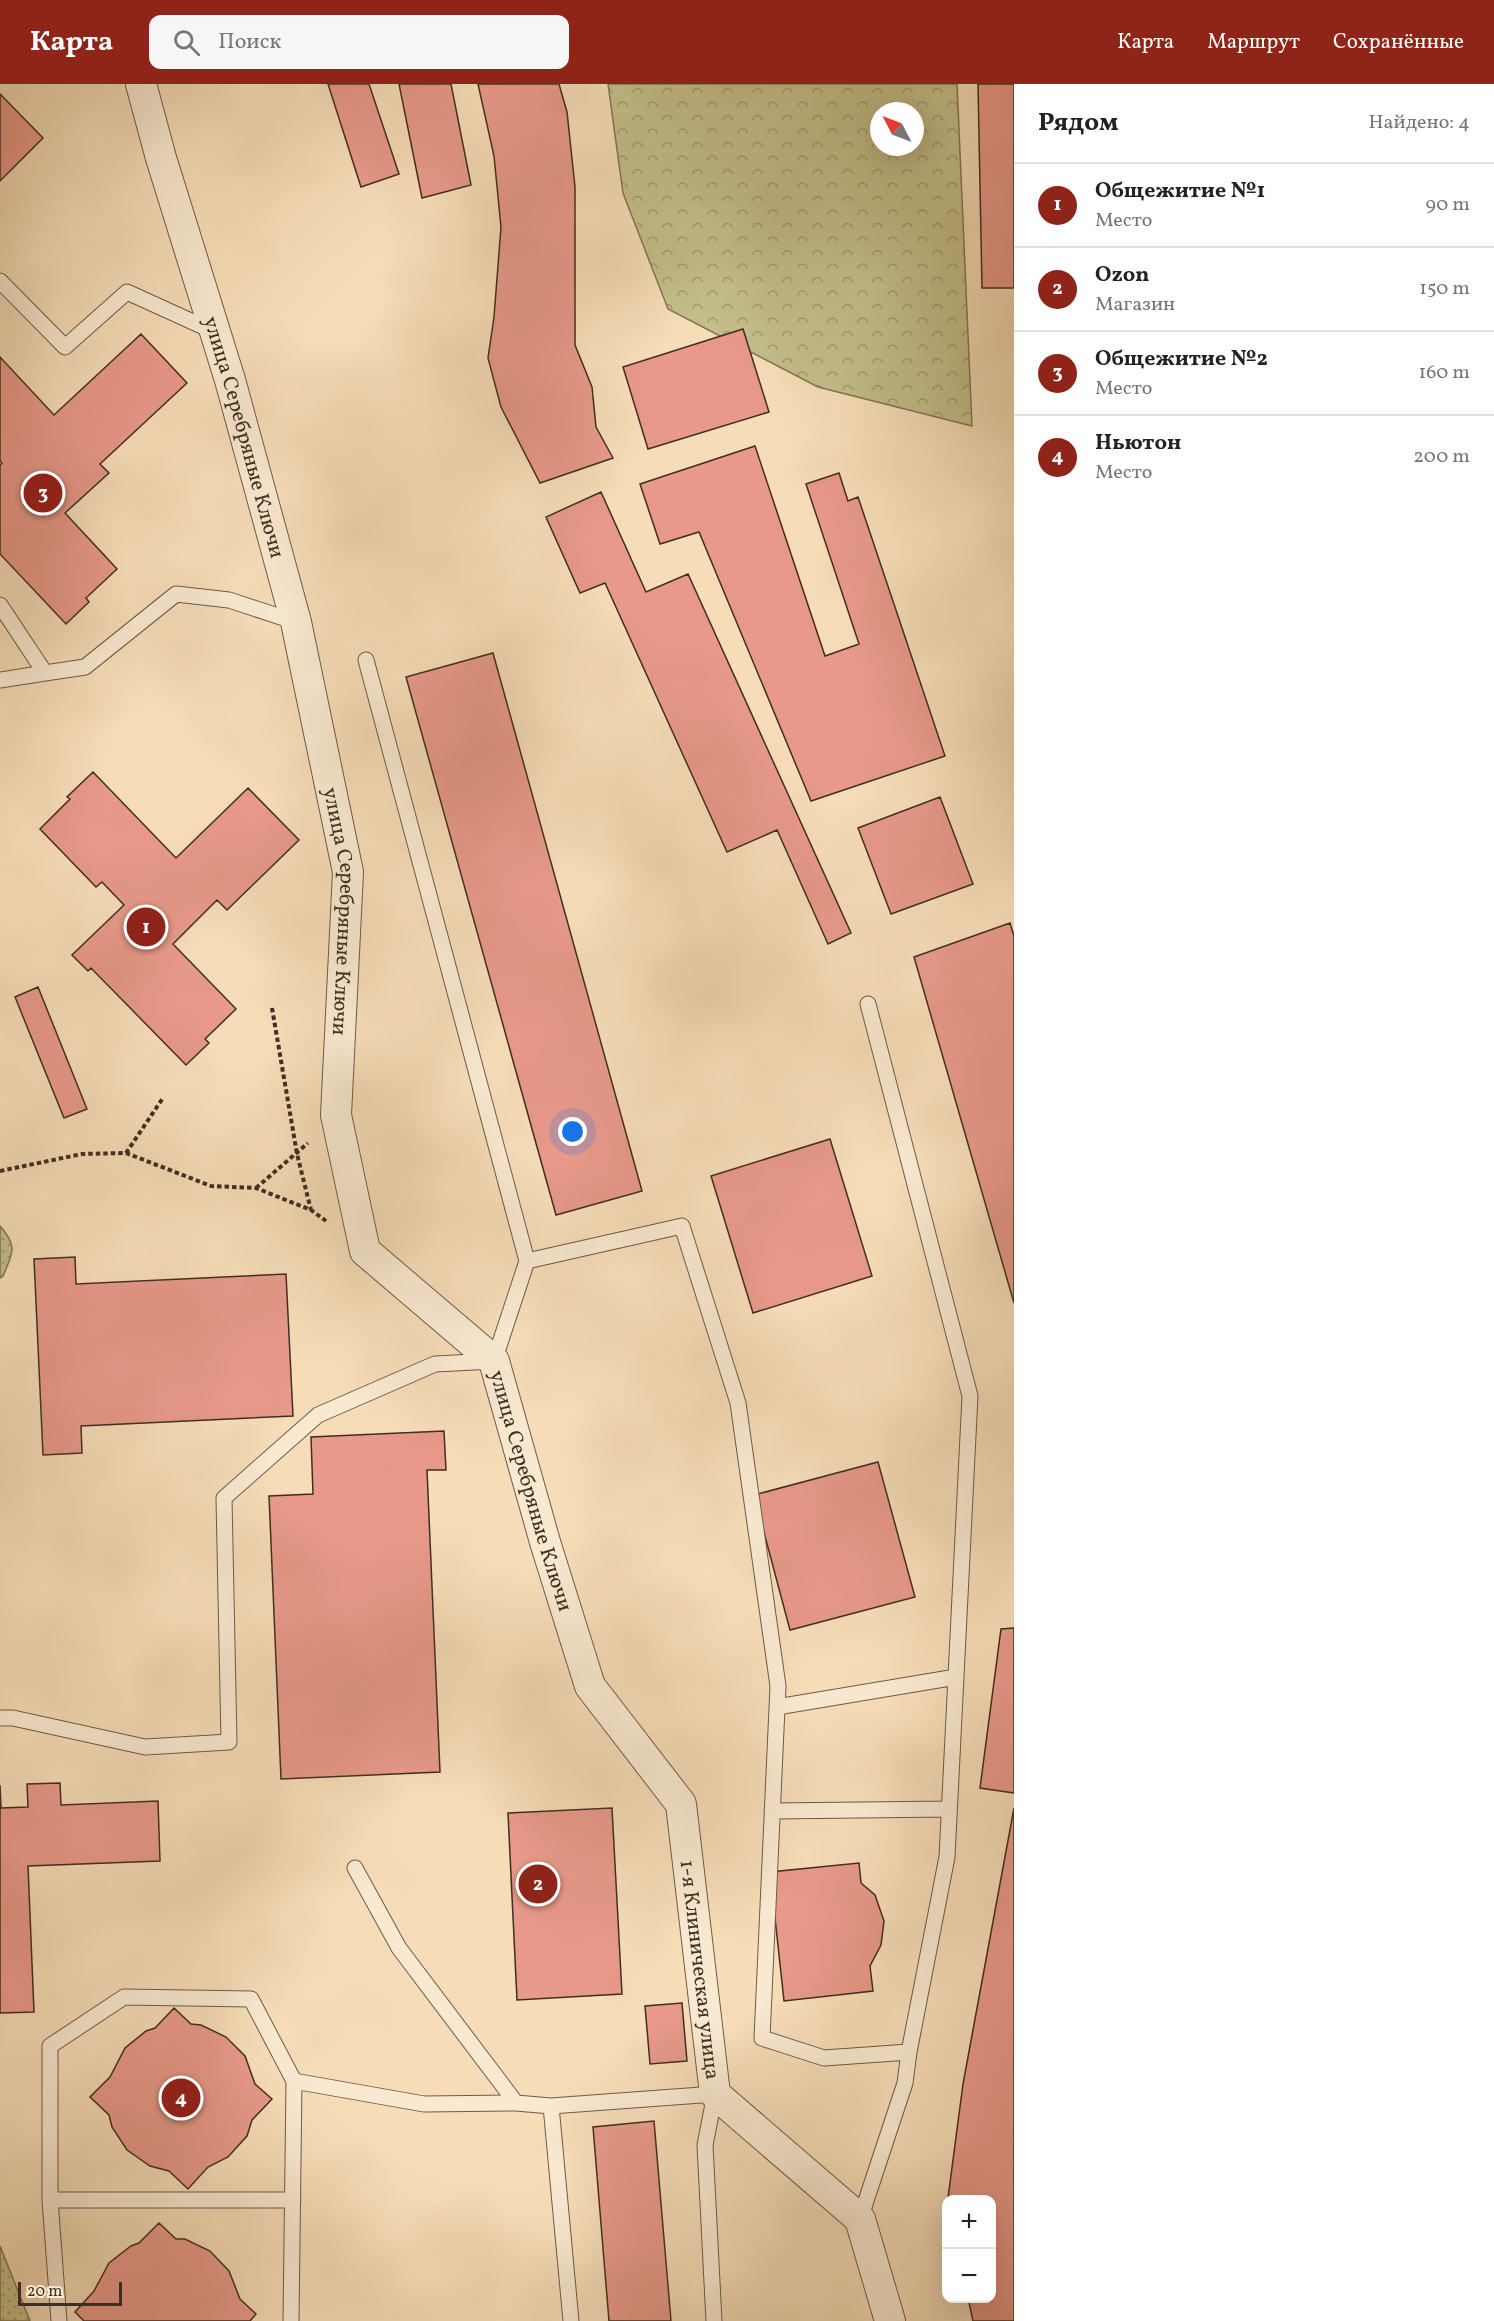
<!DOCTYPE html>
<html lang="ru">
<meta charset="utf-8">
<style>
:root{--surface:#fff;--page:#f6f6f6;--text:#222;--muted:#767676;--line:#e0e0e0;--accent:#8f2418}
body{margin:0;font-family:Vollkorn,serif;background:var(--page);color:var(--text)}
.controls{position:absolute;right:18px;bottom:18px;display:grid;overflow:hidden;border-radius:12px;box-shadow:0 6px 24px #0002}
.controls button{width:54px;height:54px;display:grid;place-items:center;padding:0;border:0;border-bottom:2px solid var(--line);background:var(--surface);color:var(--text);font:30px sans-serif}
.compass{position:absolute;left:870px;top:18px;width:54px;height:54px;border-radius:50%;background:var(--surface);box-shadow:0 6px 24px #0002;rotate:312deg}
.scale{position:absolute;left:18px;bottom:15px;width:104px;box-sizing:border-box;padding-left:6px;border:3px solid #3f2e22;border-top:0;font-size:16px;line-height:21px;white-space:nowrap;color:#3f2e22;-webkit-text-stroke:4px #f9e9d1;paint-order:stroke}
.you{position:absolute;left:573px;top:1048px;width:21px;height:21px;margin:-15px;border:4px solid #fff;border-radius:50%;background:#1a73e8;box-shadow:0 0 0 9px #1a73e833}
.badge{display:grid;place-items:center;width:39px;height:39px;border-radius:50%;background:var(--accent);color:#fff;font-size:20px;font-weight:700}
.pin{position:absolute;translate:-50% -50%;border:3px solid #fff;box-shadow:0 2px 6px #0006}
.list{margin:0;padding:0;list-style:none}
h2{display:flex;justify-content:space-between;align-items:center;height:78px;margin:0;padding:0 24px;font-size:26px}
h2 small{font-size:20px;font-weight:400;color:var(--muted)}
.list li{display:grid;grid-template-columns:39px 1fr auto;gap:18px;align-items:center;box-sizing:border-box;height:84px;padding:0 24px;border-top:2px solid var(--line)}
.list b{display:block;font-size:22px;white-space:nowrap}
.list p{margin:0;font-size:20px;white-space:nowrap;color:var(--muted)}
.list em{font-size:20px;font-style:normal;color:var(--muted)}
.icon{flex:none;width:33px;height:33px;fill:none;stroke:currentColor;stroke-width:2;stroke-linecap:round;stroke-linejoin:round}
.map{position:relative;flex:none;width:1014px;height:2237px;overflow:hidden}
header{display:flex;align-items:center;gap:36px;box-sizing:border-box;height:84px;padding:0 30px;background:var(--accent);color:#fff}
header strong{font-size:28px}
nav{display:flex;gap:33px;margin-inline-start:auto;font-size:21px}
.search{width:420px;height:54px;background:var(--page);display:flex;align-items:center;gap:15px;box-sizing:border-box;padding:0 21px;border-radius:12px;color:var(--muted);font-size:22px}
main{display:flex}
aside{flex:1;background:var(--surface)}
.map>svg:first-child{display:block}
.grass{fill:url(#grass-dots);stroke:#817656;stroke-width:1.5}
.forest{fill:url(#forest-crowns);stroke:#817656;stroke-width:1.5;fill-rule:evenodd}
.building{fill:#e8998a;stroke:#3f2e22;stroke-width:1.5}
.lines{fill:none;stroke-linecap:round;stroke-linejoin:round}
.service-casing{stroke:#6d5a48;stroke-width:17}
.minor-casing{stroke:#6d5a48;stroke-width:32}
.path{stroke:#3f2e22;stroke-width:4;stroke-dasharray:4.5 3;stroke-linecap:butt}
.service{stroke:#f9e9d1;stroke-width:15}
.minor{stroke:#f9e9d1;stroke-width:30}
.labels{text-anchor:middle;stroke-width:6;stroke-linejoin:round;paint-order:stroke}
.street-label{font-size:21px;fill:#3f2e22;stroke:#f9e9d1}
</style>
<header>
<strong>Карта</strong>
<div class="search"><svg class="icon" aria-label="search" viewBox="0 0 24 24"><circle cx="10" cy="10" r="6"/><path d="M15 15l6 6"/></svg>Поиск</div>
<nav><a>Карта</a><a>Маршрут</a><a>Сохранённые</a></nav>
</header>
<main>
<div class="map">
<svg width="1014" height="2237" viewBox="0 0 1014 2237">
<defs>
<pattern id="grass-dots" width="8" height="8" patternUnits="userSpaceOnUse" patternTransform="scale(1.5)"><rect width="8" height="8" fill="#c3bf8a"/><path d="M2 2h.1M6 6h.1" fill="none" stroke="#a09c70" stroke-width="1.8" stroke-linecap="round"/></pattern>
<pattern id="forest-crowns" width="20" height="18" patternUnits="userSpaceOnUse" patternTransform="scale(1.5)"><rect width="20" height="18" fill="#c3bf8a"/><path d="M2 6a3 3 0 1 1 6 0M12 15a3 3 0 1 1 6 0" fill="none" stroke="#a09c70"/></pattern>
</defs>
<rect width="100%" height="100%" fill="#f6ddb8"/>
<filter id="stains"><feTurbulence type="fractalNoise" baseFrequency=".00333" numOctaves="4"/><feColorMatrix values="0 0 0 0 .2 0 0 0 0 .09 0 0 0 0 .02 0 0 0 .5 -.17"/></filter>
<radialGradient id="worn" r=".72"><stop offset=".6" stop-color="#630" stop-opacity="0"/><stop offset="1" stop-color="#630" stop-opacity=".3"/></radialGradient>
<path class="grass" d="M0 1142C18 1162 13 1169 3 1192L0 1194Z
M0 2162 30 2237H0Z"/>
<path class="forest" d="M608 0H957L972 342 818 303 668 225 623 109ZM879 27H915V63H879Z"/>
<path class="building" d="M328 0H369L399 90 361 103Z
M399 0H451L471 101 422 114Z
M478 0H559L567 28 575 103V261L592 303 596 343 613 374 540 399 501 323 488 274 494 233 501 143 494 72Z
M978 0H1014V204H982Z
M0 10 43 54 0 97Z
M743 245 769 328 648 365 623 283Z
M141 250 187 299 100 380 109 389 65 429 117 485 86 514 89 518 66 540 0 470V381L2 379 0 377V273L54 331Z
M755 362 825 572 859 560 806 400 839 389 848 417 858 413 945 672 811 717 699 448 660 460 640 400Z
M601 408 646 508 688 490 851 849 828 860 777 746 727 768 605 499 580 509 546 433Z
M493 569 642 1107 556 1131 406 593Z
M93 688 176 774 248 704 299 756 227 826 217 816 173 860 236 925 205 955 209 959 186 981 91 884 88 887 72 871 124 821 102 798 96 803 40 745 70 715 67 713Z
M940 713 973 800 891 830 858 744Z
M1010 839 1014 852V1219L914 873Z
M38 903 87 1025 64 1034 15 913Z
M830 1055 872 1192 753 1229 711 1092Z
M75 1173 76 1200 286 1190 293 1332 81 1342 82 1369 43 1371 34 1175Z
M444 1347 446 1386H427L440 1688 281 1695 269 1412 313 1410 311 1353Z
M878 1378 915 1513 790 1546 754 1411Z
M1014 1544V1709L980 1704 1001 1545Z
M60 1699 61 1721 158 1717 160 1777 28 1782 34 1928 0 1929V1701L1 1724 28 1723 27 1700Z
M612 1724 622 1910 517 1916 508 1729Z
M1014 1724V2237H973L968 2214H992V2116H948V2114L963 2000Z
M859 1779 861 1799 875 1811 884 1837 881 1861 870 1882 873 1907 784 1917 770 1788Z
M682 1919 687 1977 650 1980 645 1922Z
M174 1924 191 1940 201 1941 226 1953 245 1972 255 2000 272 2015 252 2036 247 2052 228 2073 208 2083 188 2105 169 2087 150 2082 127 2066 112 2043 109 2031 90 2013 110 1993 125 1964 146 1947 155 1944Z
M654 2037 671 2237H609L593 2043Z
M159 2139 176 2155H185L210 2167 229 2187 240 2215 256 2230 250 2237H84L75 2228 94 2207 109 2179 131 2162 139 2159Z"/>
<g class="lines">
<defs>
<path id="service" d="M0 197 65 263 127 208 215 248
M0 521 45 589 85 583 176 510 229 516 296 538
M0 596 45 589
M527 1177 682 1142 738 1319 778 1602 762 1954 824 1974 909 1968
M777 1623 956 1593
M0 1634H13L145 1663 229 1658 224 1414 318 1331 435 1280 494 1277 527 1177 366 576
M772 1727 949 1725
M355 1784 399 1864 516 2019
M50 2116H293
M860 2135 905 1999 909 1968 947 1773 970 1312 868 920
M59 2237 50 2116V1962L124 1913 251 1915 294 1997 424 2020 516 2019 551 2022
M291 2237 294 1997
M571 2237 551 2022 715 2010 705 2061 714 2237"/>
<g id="minor">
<path id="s1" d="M141 0 161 74 230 296 296 538 348 788 336 1031 365 1167 494 1277 545 1458 590 1602 681 1720 715 2010 860 2135 890 2237"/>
</g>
</defs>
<use href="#service" class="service-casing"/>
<use href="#minor" class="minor-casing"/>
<path class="path" d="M272 924 297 1070 311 1126
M126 1069 163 1014
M0 1087 82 1070 126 1069 211 1102 256 1104 311 1126 326 1137
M256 1104 308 1059"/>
<use href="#service" class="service"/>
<use href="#minor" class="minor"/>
</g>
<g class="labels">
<g class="street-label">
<text dy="7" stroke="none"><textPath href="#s1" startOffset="368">улица Серебряные Ключи</textPath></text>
<text dy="7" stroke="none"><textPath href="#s1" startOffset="854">улица Серебряные Ключи</textPath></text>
<text dy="7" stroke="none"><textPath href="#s1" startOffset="1502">улица Серебряные Ключи</textPath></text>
<text dy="7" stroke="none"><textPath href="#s1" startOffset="2022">1-я Клиническая улица</textPath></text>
</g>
</g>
<rect width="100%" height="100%" filter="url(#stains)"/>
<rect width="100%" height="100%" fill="url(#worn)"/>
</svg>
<div class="controls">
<button>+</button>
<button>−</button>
</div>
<svg class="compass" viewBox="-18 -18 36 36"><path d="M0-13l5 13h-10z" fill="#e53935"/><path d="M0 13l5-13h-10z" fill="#767676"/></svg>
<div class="scale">20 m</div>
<div class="you"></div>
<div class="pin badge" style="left:146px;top:843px">1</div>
<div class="pin badge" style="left:538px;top:1800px">2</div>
<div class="pin badge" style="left:43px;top:409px">3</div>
<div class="pin badge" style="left:181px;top:2014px">4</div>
</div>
<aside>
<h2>Рядом<small>Найдено: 4</small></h2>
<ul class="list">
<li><span class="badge">1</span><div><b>Общежитие №1</b><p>Место</p></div><em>90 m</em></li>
<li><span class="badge">2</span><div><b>Ozon</b><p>Магазин</p></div><em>150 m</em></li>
<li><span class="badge">3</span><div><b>Общежитие №2</b><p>Место</p></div><em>160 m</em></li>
<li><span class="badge">4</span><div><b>Ньютон</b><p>Место</p></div><em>200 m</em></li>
</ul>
</aside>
</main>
